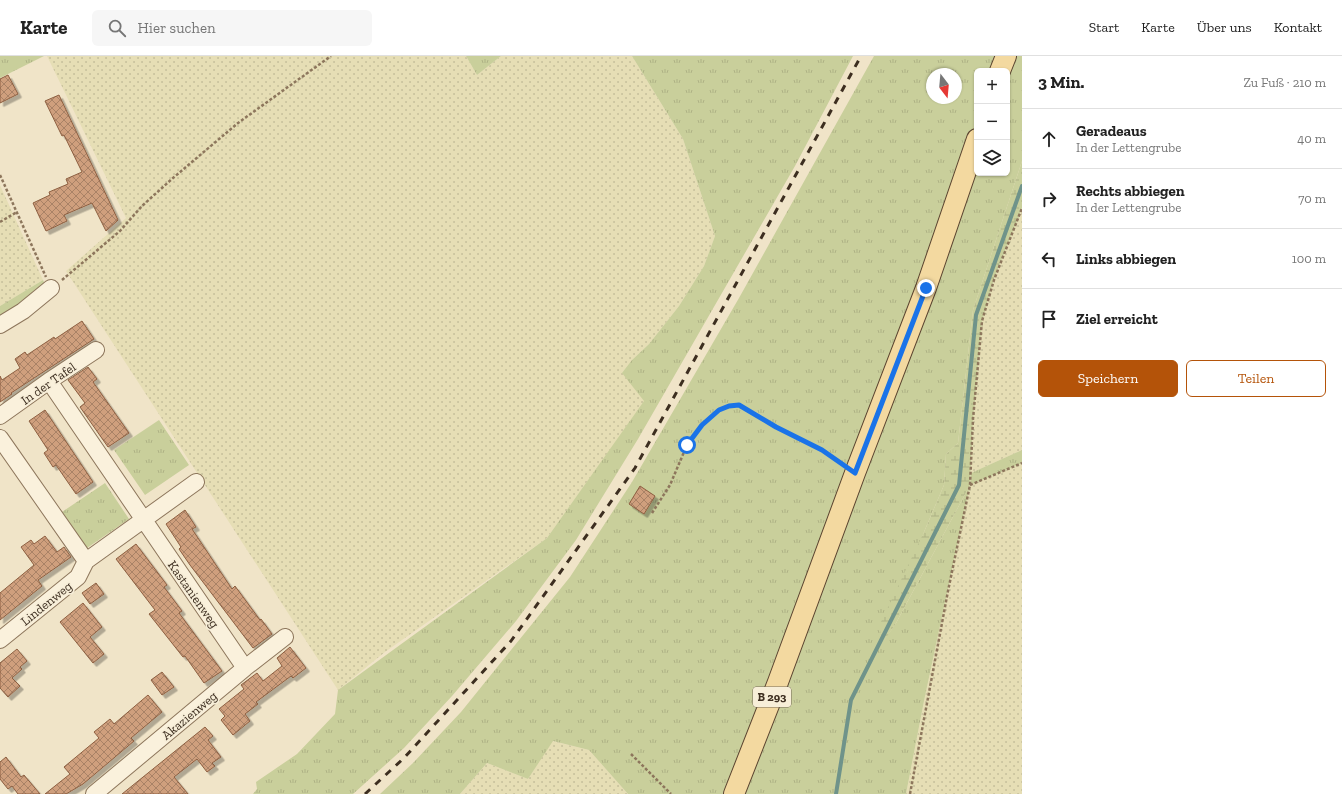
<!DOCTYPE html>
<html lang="de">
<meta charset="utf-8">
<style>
:root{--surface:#fff;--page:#f6f6f6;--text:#222;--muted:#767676;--line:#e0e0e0;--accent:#b45309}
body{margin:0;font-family:"Zilla Slab",serif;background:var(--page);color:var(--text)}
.controls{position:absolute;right:12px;top:12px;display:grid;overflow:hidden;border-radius:6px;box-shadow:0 1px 3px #0004}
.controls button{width:36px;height:36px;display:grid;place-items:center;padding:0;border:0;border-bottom:1px solid var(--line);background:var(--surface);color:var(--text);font:20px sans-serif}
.compass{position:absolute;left:926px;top:12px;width:36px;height:36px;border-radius:50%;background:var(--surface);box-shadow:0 1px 3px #0004;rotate:164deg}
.stop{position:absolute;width:12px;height:12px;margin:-9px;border:3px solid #1a73e8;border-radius:50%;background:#fff}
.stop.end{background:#1a73e8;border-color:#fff;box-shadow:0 1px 4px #0008}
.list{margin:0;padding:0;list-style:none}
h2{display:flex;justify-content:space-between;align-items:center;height:52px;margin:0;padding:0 16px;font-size:17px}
h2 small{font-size:13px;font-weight:400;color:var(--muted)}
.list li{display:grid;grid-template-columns:26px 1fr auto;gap:12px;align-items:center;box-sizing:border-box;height:60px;padding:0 16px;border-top:1px solid var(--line)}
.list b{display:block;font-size:15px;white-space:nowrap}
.list p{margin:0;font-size:13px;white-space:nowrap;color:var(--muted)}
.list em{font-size:13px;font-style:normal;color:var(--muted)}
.actions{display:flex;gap:8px;padding:12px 16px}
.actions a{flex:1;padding:9px 0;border:1px solid var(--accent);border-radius:6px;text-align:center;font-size:14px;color:var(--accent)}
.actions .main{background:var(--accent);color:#fff}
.icon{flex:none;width:22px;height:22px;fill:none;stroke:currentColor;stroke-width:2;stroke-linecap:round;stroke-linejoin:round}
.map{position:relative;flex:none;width:1022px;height:738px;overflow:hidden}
header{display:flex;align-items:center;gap:24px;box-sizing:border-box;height:56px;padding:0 20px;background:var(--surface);border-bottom:1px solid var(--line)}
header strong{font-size:19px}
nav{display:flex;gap:22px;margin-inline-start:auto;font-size:14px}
.search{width:280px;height:36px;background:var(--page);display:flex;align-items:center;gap:10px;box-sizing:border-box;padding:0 14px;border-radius:6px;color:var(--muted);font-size:15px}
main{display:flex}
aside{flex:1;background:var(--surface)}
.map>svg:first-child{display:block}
.farmland{fill:url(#farmland-dots)}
.grass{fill:url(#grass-tufts);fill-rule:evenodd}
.wetland{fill:url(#wetland-marsh)}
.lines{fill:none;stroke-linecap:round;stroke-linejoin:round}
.stream{stroke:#6f938a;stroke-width:4}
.building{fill:url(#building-cross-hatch);stroke:#8d5f41;filter:url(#shadow)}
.minor-casing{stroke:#8d765c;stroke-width:18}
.major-casing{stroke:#5b4430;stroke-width:22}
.path{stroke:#8d765c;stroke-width:2.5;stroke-dasharray:3 2;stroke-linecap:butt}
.minor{stroke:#faf1dc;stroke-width:16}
.major{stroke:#f3d9a0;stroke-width:20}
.rail{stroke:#3d2e20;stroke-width:3;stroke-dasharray:7 7;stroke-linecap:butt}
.route{stroke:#1a73e8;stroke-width:5}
.labels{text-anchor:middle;stroke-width:3.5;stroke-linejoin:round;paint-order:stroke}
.shield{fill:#f7eed8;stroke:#756857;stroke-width:1}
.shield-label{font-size:12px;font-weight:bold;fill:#3d2e20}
.street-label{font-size:13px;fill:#3d2e20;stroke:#f7eed8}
</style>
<header>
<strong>Karte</strong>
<div class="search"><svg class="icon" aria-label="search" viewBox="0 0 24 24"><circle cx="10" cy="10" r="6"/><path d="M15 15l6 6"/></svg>Hier suchen</div>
<nav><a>Start</a><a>Karte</a><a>Über uns</a><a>Kontakt</a></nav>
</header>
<main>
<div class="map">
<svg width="1022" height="738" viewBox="0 0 1022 738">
<defs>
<pattern id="farmland-dots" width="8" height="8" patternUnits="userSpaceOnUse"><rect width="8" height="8" fill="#e6deb5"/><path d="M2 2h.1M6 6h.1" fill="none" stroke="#c6bf9b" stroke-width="1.8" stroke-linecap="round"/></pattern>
<pattern id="grass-tufts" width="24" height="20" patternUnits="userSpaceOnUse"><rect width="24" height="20" fill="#c9cf9b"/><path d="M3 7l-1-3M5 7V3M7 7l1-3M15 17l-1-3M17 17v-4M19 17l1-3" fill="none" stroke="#aeb285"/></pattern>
<pattern id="wetland-marsh" width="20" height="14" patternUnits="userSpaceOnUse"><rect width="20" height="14" fill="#c9cf9b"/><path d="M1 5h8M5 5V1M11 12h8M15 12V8" fill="none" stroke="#aeb285"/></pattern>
<pattern id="building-cross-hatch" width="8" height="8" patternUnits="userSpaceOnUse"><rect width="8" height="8" fill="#cf9f7d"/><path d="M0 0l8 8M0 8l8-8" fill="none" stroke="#a98266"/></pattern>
<filter id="shadow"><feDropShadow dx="3.5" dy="3.5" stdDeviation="0" flood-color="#0004"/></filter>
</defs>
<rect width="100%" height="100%" fill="#f0e4c8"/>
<path class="farmland" d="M47 0H466L477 19 501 0H632L683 83 715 180 704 210 679 250 649 288 632 304 645 345 547 482 385 596 338 634 66 215 126 162Z
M0 129 43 224 0 250Z
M1022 152V394L971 417 973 363 982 265 994 224Z
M1022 407V738H906L924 645 970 429Z
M552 685 589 694 628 738H460L487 707 528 723Z"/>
<path class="grass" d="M0 0H44L0 22Z
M466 0H501L477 19Z
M632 0H853L795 110 638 383 576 484 516 565 452 640 404 692 353 738H253L257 733 256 726 297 698 335 658 338 634 547 482 644 345 622 317 632 304 649 288 679 250 704 210 715 180 683 83Z
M874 0H998L993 15H977V64L928 203 724 738H628L589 694 553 685 528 723 487 707 460 738H380L413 707 461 656 570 521 632 426 739 242ZM932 18H956V42H932Z
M1013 0H1022V105L973 254 958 387 946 398 944 429 924 476 883 585 895 569 970 429 971 417 1022 394V407L970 429 924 645 906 738H742L977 106V117H1007V18Z
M43 224 47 233 0 266V250Z
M159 364 189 409 145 439 114 394Z
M105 427 129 463 87 492 62 456Z"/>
<path class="wetland" d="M1022 105V152L994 223 982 265 973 364 970 429 895 569 883 586 879 570 924 476 944 429 946 398 958 387 973 254Z"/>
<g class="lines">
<path class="stream" d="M836 738 851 644 959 429 976 259 1022 130"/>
</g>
<path class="building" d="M8 19 18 38 0 47V23Z
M59 39 118 164 106 175 92 147 64 159 67 165 46 175 33 147 50 139 49 136 68 128 66 123 82 116 64 79 62 80 45 45Z
M82 265 94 283 11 337 12 338 0 346V320L2 324 20 312 15 303 25 296 27 299 54 281 55 283Z
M88 311 97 323 93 326 129 377 108 391 80 351 85 347 68 324Z
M45 354 93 426 76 438 56 409 53 411 44 397 48 394 29 365Z
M640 430 655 440 644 458 629 448Z
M185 454 196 471 192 473 232 533 235 530 260 564 261 563 272 578 253 592 190 509 179 493 181 491 166 468Z
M45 480 57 496 64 491 71 501 38 524 42 530 0 564V537L34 509 21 491 31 484 34 488Z
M136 488 167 529 164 531 182 555 179 557 222 615 204 627 185 600 183 601 149 558 155 554 116 503Z
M96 527 104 538 90 548 82 537Z
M83 547 102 571 90 581 104 598 93 607 60 566Z
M290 591 306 612 293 622 291 620 256 646 258 648 245 658 250 665 233 679 221 664 225 660 219 653 244 633 241 629 257 617 263 625 282 610 277 602Z
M17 593 27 605 20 611 22 613 12 622 20 630 8 641 0 632V607Z
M162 616 174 631 162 639 151 624Z
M148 639 162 656 131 682 134 685 83 728 66 738H45L70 718 64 711 99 682 94 676 110 663 114 668Z
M205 671 213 680 208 684 221 701 212 707 215 710 207 716 197 703 174 721 188 738H122Z
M6 701 21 721 24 719 40 738H18L12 730 8 733 0 723V706Z"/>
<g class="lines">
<defs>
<path id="minor" d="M0 269 23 255 51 232
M49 325 245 612
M0 360 49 325 96 294
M0 382 86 505
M0 584 78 521 86 505 196 426
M94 738 245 612 285 581"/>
<path id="major" d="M1000 15 1006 0
M734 738 778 626 855 417 926 232 977 83"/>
</defs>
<use href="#minor" class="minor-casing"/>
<use href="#major" class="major-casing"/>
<path class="path" d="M0 119 46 221
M0 166 17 156
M62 224 120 175 142 150 173 122 238 67 331 0
M970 429 1022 407
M652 457 670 429 687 389 702 369 719 354 729 350 739 349 776 371 822 394 843 408
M631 698 671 738
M910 738 948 535 970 429 973 363 982 265 994 224 1022 152"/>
<use href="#minor" class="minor"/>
<use href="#major" class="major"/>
<path class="rail" d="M365 738 404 702 511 585 635 412 861 0"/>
</g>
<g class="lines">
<path class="route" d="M687 389 702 369 719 354 729 350 739 349 776 371 822 394 855 417 926 232"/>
</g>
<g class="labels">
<rect class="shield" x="753" y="631" width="38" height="20" rx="3"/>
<g class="shield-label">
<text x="772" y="645">B 293</text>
</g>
<g class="street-label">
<text transform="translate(48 327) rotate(-35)" y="5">In der Tafel</text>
<text transform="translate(194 538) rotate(55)" y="5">Kastanienweg</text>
<text transform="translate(46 547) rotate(-39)" y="5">Lindenweg</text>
<text transform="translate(189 659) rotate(-40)" y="5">Akazienweg</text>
</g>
</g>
</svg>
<div class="controls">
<button>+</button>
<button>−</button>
<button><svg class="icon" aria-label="layers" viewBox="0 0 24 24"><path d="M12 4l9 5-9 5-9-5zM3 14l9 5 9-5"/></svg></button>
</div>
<svg class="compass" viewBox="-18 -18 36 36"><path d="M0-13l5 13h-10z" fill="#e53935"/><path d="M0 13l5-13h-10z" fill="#767676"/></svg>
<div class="stop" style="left:687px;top:389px"></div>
<div class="stop end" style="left:926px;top:232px"></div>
</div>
<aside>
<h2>3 Min.<small>Zu Fuß · 210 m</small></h2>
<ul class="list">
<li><svg class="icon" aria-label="ahead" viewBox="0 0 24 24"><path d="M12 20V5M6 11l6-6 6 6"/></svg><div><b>Geradeaus</b><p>In der Lettengrube</p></div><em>40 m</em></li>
<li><svg class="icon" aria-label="right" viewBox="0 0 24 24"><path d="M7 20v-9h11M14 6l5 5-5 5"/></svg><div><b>Rechts abbiegen</b><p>In der Lettengrube</p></div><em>70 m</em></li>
<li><svg class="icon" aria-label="left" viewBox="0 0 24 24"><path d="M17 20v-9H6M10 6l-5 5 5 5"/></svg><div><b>Links abbiegen</b></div><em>100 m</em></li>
<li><svg class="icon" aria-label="arrive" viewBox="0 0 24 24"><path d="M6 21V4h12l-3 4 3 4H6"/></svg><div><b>Ziel erreicht</b></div></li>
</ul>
<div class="actions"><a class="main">Speichern</a><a>Teilen</a></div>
</aside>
</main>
